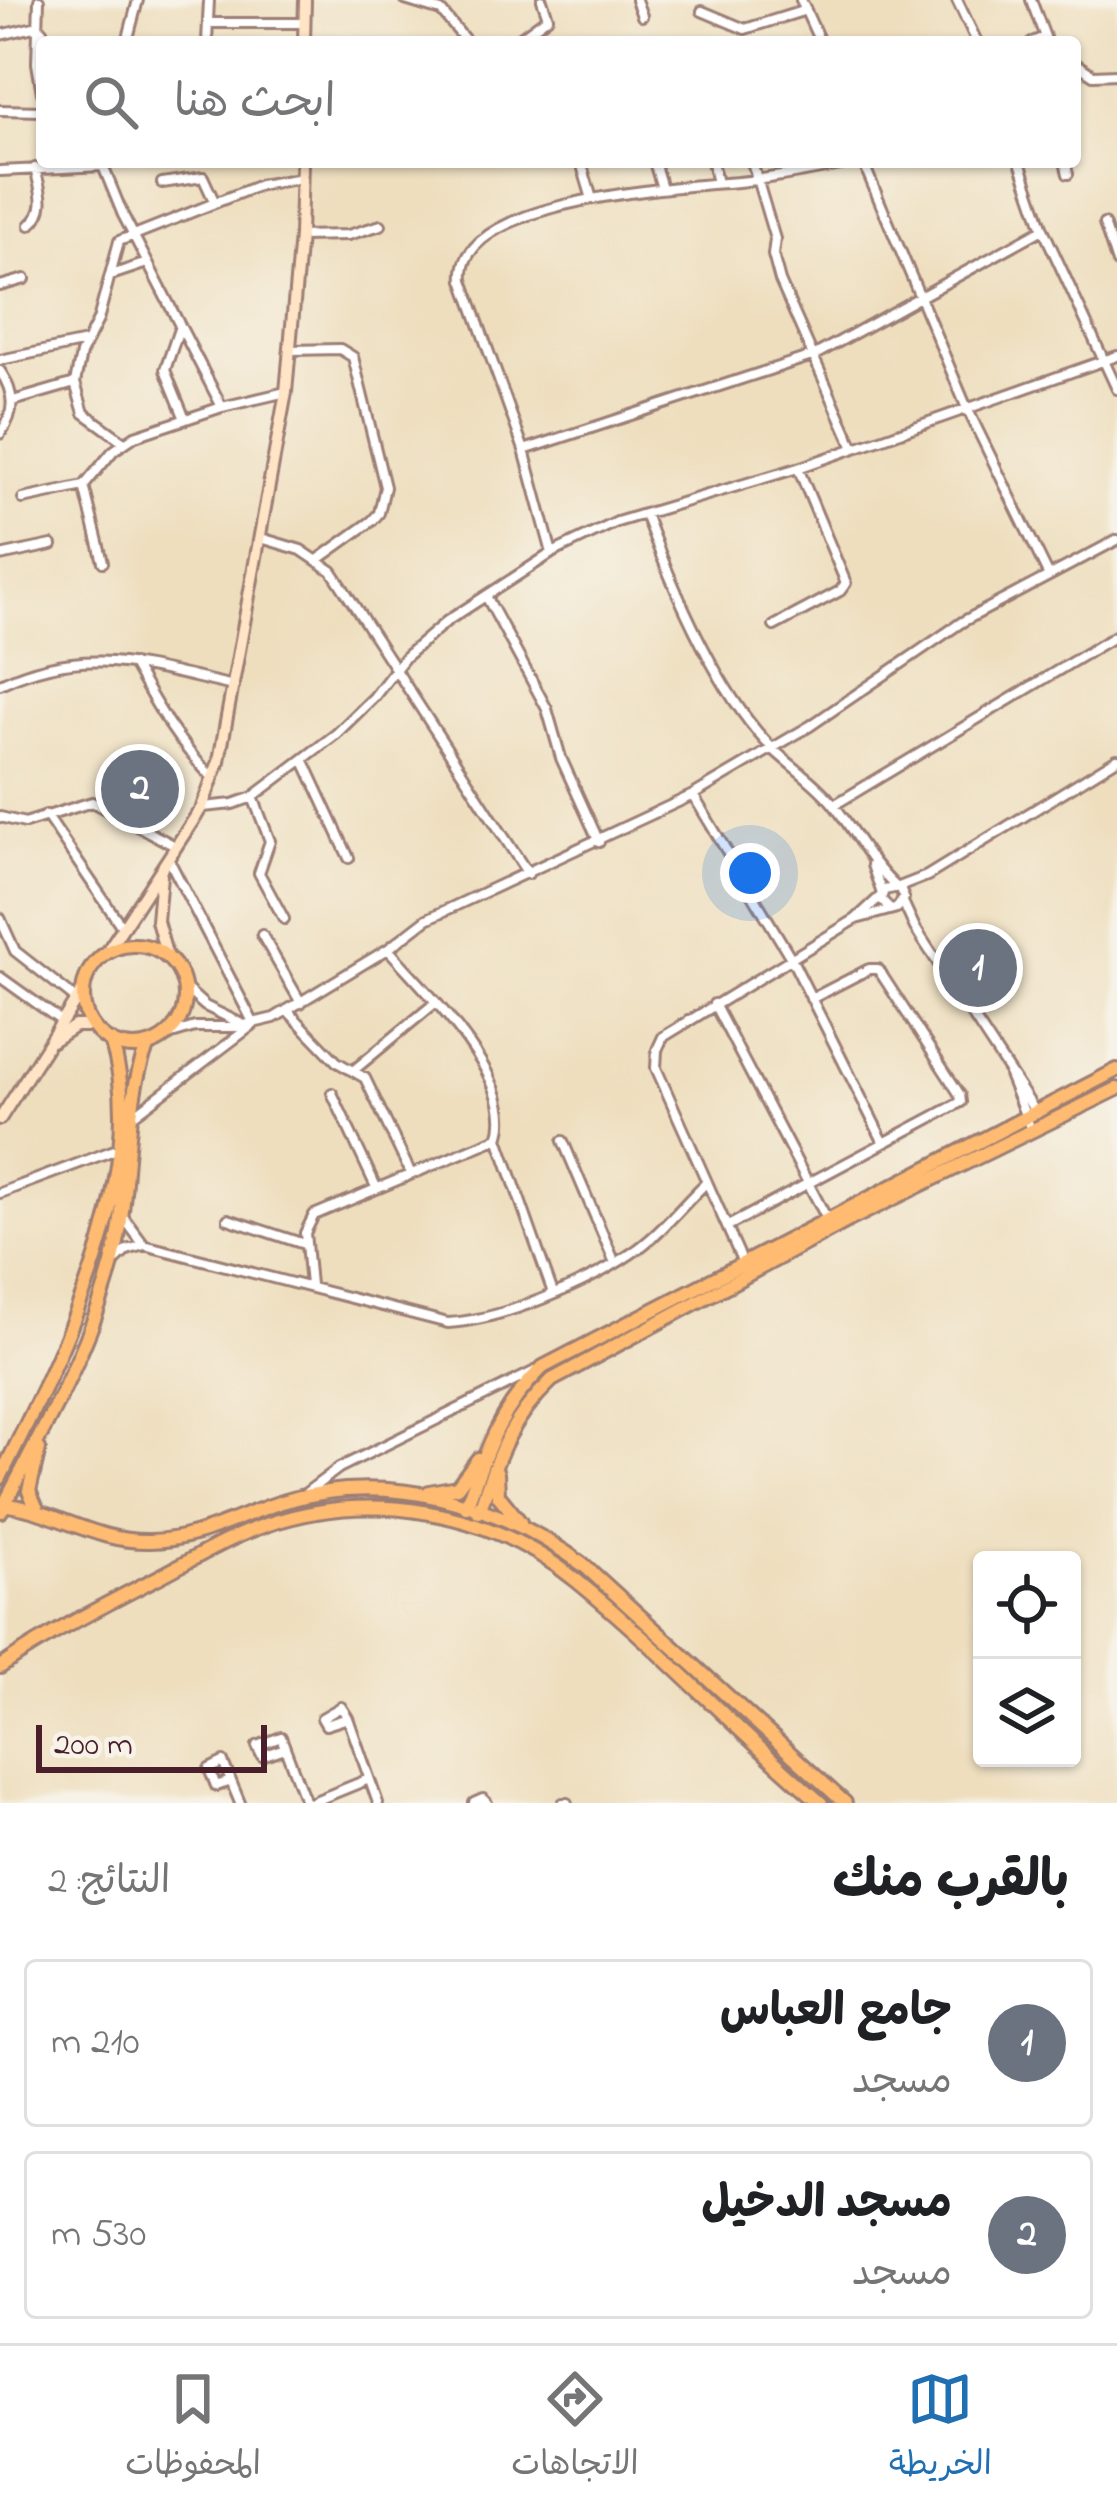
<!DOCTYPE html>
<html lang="ar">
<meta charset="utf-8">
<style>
:root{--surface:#fff;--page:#f2f2f2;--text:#202124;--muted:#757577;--line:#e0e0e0;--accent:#1f6fb2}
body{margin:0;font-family:"Indie Flower","Playpen Sans Arabic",sans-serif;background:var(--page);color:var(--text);direction:rtl}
.controls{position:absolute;right:36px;bottom:36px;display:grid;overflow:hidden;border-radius:12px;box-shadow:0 3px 9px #0004}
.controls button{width:108px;height:108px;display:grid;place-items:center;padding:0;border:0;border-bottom:3px solid var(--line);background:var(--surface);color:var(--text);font:60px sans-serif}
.scale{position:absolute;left:36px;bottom:30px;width:231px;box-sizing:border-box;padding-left:12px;border:6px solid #4a1f2b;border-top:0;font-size:33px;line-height:42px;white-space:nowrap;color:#4a1f2b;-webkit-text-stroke:9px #f7f3e8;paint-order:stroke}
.you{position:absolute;left:750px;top:873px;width:42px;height:42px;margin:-30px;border:9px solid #fff;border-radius:50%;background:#1a73e8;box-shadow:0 0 0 18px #1a73e833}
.badge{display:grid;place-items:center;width:78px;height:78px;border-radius:50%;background:var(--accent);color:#fff;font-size:39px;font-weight:700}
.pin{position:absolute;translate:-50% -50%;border:6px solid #fff;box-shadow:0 3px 12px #0006}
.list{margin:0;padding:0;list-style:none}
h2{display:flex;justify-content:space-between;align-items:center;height:156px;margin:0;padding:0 48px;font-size:51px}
h2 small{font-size:39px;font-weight:400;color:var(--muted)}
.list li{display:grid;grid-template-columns:78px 1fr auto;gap:36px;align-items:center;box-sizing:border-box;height:168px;margin:0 24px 24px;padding:0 24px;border:3px solid var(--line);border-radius:12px}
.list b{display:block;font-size:45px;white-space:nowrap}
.list p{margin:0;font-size:39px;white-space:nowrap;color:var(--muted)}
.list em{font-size:39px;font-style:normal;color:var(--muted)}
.icon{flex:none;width:66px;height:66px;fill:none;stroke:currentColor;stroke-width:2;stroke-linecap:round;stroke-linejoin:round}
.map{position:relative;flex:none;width:1117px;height:1803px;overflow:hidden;direction:ltr}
.search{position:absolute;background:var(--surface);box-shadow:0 3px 9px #0004;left:36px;right:36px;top:36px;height:132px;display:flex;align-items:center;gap:30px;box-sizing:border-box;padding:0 42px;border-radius:12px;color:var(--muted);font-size:45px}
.sheet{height:540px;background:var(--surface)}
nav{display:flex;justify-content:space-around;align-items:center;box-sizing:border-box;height:168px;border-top:3px solid var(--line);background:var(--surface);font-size:33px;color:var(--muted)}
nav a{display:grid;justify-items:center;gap:6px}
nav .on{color:var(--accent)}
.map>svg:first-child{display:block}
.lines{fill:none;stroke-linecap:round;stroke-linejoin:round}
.street-casing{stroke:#9c7e74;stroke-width:14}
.secondary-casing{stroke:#9c7e74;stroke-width:16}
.primary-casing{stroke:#9c7e74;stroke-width:18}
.street{stroke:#fff;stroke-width:8}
.secondary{stroke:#ffe4c6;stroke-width:10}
.primary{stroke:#febb71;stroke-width:12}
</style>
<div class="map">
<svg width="1117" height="1803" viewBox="0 0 1117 1803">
<rect width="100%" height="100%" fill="#f7f3e8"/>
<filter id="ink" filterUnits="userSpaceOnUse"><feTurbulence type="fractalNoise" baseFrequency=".00833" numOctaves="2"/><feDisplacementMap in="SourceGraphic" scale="24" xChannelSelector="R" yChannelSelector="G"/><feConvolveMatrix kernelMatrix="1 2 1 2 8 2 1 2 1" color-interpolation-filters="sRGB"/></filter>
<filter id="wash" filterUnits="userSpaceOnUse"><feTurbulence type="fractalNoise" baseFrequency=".004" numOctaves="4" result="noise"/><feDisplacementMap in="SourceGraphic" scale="48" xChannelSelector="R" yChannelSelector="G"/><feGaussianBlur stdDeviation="2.7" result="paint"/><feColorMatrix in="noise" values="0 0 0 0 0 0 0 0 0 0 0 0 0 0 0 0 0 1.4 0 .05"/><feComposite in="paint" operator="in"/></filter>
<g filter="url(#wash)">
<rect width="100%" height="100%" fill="#eedebe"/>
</g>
<g filter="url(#ink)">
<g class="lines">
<defs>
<path id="street" d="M39 0 37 63 42 93
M405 0 441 11 467 42
M636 0 642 16
M801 0 820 42
M957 0 977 42
M1031 0 1045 37 1032 42
M702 11 745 29 806 10
M208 23H305
M0 35 38 26 50 42
M127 42 138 0
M207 42 209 0
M514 42 548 17 542 0
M1075 63 1093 75 1117 74
M0 110 42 111
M581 162 592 199
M654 162 662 188
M712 162 717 183
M752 162 775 239 773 255 780 281 853 446
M863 162 966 406 1048 574
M1020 162 1043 229 1117 389
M1065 162 1068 174
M0 171 103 166 123 215 222 407
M162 183 203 177 215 203
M1104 224 1117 263
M30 225C49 209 40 190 35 168
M300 236 348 235 381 225
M111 275 147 263
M0 286 25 279
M180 326 165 370 185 419
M291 350 340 349 353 357 385 487 379 513 372 521 319 559
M0 360 86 342
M0 371C15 393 16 412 0 434
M75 383 84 413 124 442
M13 401 75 383 81 354 98 320 119 241 260 185 302 178
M524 450 815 355 1043 229
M84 486 103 562
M23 499 84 486 113 451 135 436 222 407 286 392
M645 514C672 586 718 695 773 749 793 768 816 782 834 805 855 832 869 861 895 886
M261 538 301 550 332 571 528 874
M552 553 524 450 463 280C455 198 682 187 738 182 777 178 817 170 856 162
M0 556 52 545
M486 596 547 709 561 758 599 842
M774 626 840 591 846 583 798 468
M133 664C156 705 178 744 213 778
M0 684C88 643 145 667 234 686
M303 759 349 858
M693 795 791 958 883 1141
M253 797 270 841 259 873 284 919
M834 805 1117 635
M203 807 233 804 253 797 336 734 374 697 405 657 447 621 552 553 617 522 798 468 1117 356
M46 815 122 927
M0 817 25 823 92 802 177 847
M872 865 882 894
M899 887 927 876 1117 759
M903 902 915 928 1037 1114
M0 918 15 951 76 999
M857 918 881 896
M262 935 301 1003
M0 977 60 1020
M184 987 205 1006 244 1025
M714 1004 827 1219
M287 1010 337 1062 365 1078 411 1174
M165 1036 195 1027H236L274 1018 388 949 427 919 693 795 810 726 962 622 1117 540
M354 1070 435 1003
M1009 1075 1032 1132
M332 1093 376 1187
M134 1115 254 1024 169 860
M498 1138 553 1293
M563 1141 615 1263
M707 1182 743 1263
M0 1193 117 1149
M124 1218 144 1245
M228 1219 304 1244
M728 1226 961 1102 960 1095 878 969H869L811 999
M114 1262 127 1250 144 1245 448 1323C502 1320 587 1284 632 1253 661 1234 682 1205 707 1182L656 1068 657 1050 663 1037 856 919 897 908 904 898 899 887 884 890 881 899 888 907
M310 1285 305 1233 314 1215 498 1138C520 1081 423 989 388 949
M307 1492 339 1468 537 1370
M348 1718 326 1725 322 1718 341 1707 348 1718 378 1803
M285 1748 262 1756 257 1746 281 1737 306 1803
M231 1781 216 1786 209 1769 223 1762 240 1803
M310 1803 369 1779
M474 1803 483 1799 487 1803
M563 1803H567"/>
<path id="secondary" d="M304 42 305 0
M161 875 157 921 167 957
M106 953 202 807 219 761 286 392 300 236 302 162
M52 1041 75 1026H92
M0 1119 83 989"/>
<path id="primary" d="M83 996a51 51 0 1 1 102 0a51 51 0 1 1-102 0Z
M497 1473 498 1495 520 1522
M0 1478C57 1363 155 1171 111 1041
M429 1492 457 1487 478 1459
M0 1504C55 1509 91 1542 150 1541 199 1540 237 1516 282 1502 386 1470 501 1502 586 1567L845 1803
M466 1507C485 1453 500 1408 543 1367L1117 1070
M1 1511C45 1425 96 1340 117 1243 130 1183 124 1098 148 1045
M38 1511 29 1491 39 1449
M479 1512C497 1457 509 1421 552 1380L849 1220 1117 1089
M0 1667C48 1634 99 1608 151 1581 189 1562 226 1538 266 1525 371 1489 491 1510 577 1581 662 1650 737 1732 821 1803"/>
</defs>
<use href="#street" class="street-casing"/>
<use href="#secondary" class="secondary-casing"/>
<use href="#primary" class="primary-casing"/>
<use href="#street" class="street"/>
<use href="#secondary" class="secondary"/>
<use href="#primary" class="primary"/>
</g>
</g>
</svg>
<div class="controls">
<button><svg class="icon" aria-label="locate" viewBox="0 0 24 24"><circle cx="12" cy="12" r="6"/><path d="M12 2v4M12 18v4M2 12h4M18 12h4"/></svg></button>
<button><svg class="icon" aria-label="layers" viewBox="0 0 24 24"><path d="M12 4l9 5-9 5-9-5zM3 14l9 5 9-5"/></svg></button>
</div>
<div class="scale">200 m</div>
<div class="you"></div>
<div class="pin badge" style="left:978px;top:968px;background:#6b7280">1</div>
<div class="pin badge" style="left:140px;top:789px;background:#6b7280">2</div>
<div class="search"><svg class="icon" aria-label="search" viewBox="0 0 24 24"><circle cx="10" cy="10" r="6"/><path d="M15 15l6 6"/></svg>ابحث هنا</div>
</div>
<section class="sheet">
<h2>بالقرب منك<small>النتائج: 2</small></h2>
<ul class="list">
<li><span class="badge" style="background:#6b7280">1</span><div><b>جامع العباس</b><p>مسجد</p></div><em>210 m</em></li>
<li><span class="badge" style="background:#6b7280">2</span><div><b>مسجد الدخيل</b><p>مسجد</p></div><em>530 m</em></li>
</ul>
</section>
<nav>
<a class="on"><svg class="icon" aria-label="map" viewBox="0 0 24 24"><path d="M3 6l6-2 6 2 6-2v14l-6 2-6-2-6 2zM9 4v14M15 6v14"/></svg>الخريطة</a>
<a><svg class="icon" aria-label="directions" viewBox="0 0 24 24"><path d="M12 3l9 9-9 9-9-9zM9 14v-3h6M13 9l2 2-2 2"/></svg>الاتجاهات</a>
<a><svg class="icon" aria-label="saved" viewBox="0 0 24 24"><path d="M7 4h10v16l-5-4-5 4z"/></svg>المحفوظات</a>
</nav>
